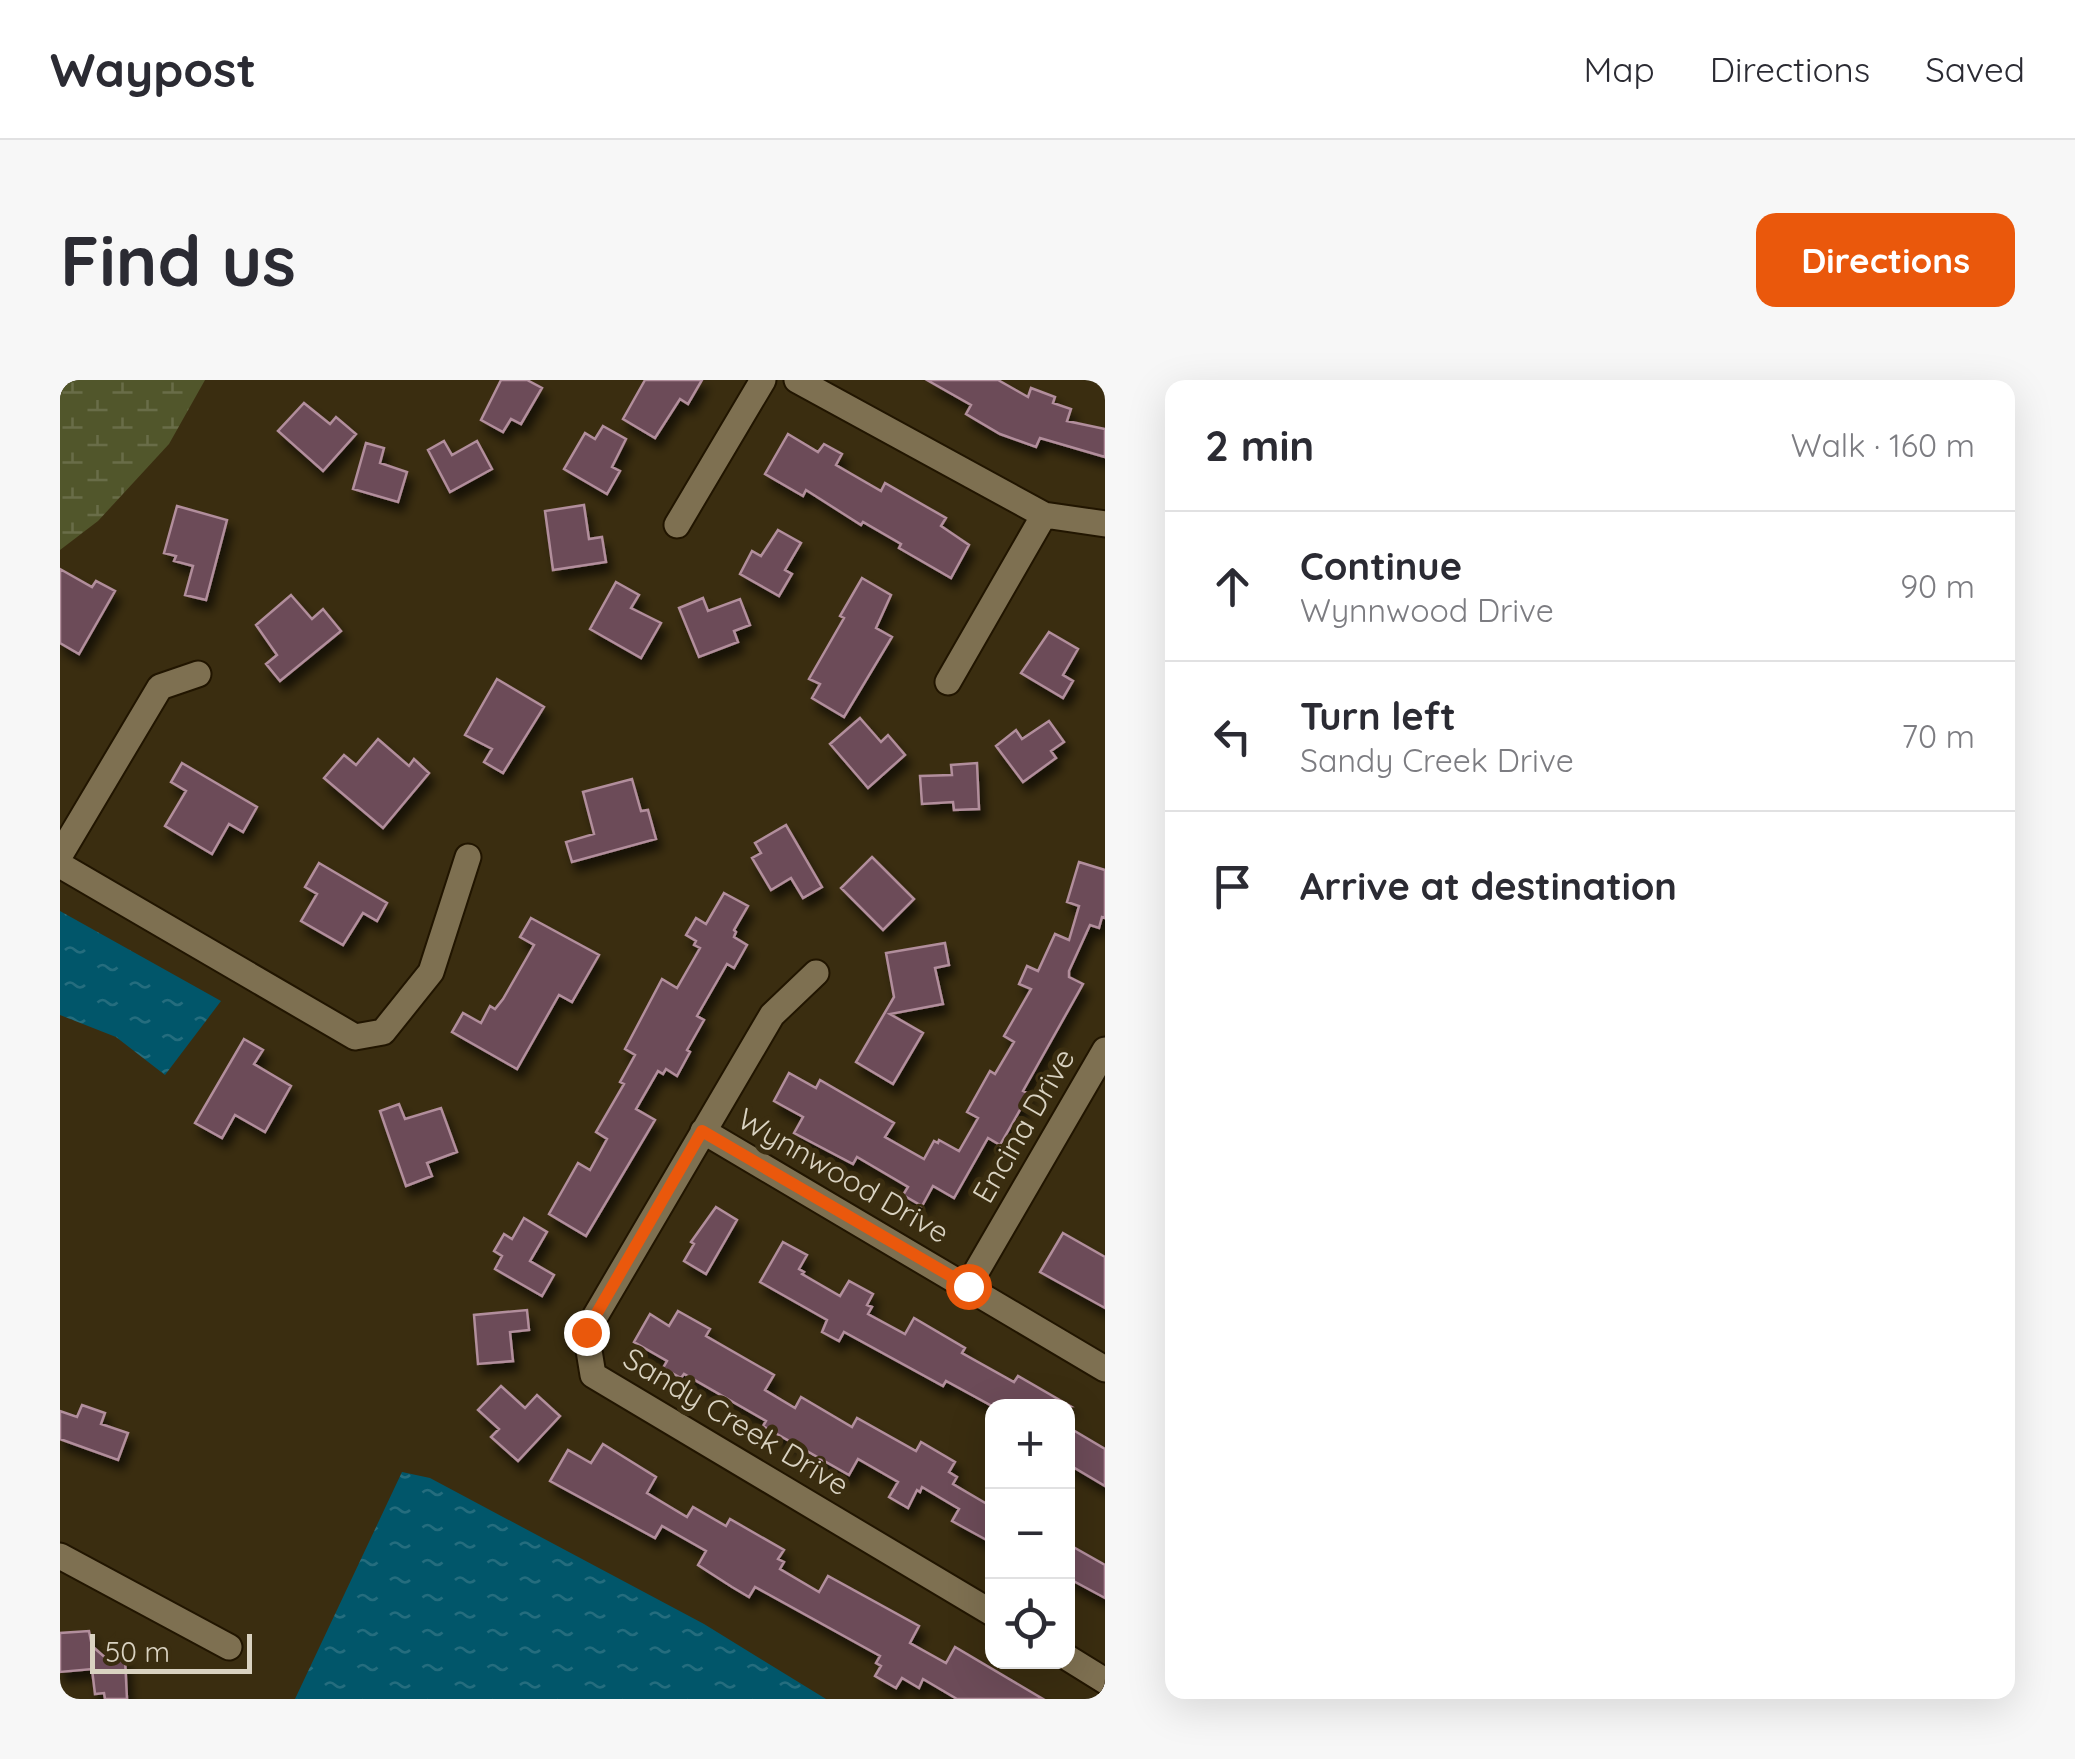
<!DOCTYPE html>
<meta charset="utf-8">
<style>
:root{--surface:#fff;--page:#f7f7f7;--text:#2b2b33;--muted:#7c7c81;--line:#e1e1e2;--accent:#ea580c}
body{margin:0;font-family:Quicksand,sans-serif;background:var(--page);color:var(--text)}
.controls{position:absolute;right:30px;bottom:30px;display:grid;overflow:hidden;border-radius:20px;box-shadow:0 10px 40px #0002}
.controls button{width:90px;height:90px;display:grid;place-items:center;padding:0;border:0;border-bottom:2px solid var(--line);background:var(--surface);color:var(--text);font:50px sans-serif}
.scale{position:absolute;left:30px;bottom:25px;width:162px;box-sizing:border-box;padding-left:10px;border:5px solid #d9d2c1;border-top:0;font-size:28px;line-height:35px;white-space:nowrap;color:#d9d2c1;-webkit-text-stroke:8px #3a2d10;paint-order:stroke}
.stop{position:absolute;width:30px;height:30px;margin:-22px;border:8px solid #ea580c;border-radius:50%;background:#fff}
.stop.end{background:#ea580c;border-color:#fff;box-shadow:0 2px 10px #0008}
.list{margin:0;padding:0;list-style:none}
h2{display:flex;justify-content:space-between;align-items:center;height:130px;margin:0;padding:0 40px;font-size:42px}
h2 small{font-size:32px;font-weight:400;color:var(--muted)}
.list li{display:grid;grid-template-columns:65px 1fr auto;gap:30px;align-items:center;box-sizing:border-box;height:150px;padding:0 40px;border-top:2px solid var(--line)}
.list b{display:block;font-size:38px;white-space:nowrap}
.list p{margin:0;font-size:32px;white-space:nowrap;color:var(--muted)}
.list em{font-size:32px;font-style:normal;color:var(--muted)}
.icon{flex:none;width:55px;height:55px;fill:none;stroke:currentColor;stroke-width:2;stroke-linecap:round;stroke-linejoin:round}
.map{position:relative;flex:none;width:1045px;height:1319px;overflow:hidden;border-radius:20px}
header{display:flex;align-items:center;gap:60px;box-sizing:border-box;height:140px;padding:0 50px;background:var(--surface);border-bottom:2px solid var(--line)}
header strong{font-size:48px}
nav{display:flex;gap:55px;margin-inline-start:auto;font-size:35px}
.intro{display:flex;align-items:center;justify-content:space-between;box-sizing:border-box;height:240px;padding:0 60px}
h1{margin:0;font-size:70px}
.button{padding:25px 45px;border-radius:20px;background:var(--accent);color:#fff;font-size:35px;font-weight:700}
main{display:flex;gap:60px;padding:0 60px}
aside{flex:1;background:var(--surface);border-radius:20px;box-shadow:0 10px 40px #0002}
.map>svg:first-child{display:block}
.wetland{fill:url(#wetland-marsh)}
.water{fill:url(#water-ripples)}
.building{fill:#6c4c59;stroke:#b28e9c;stroke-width:2.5;filter:url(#shadow)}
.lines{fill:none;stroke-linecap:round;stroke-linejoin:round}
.street-casing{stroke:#211500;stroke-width:29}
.street{stroke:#7e7051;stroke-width:25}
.route{stroke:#ea580c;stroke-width:12}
.labels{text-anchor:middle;stroke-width:10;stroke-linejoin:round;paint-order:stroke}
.street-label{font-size:30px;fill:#d9d2c1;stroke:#3a2d10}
</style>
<header>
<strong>Waypost</strong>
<nav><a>Map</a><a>Directions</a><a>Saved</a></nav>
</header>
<div class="intro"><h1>Find us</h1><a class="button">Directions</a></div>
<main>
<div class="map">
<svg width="1045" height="1319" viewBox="0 0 1045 1319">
<defs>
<pattern id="wetland-marsh" width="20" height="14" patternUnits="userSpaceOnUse" patternTransform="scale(2.5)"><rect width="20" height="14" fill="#51562b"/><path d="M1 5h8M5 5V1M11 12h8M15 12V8" fill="none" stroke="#696d48"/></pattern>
<pattern id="water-ripples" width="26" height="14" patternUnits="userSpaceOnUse" patternTransform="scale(2.5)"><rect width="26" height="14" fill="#01566a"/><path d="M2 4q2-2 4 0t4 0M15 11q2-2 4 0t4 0" fill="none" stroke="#256d7e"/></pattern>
<filter id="shadow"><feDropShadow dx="5" dy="9" stdDeviation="5" flood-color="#0009"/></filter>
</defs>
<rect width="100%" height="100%" fill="#3a2d10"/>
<path class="wetland" d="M0 0H145L109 64 38 141 0 170Z"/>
<path class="water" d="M0 531 161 621 105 695 56 657 0 635Z
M342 1092 370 1098 644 1244 766 1319H235Z"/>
<path class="building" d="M441 0H467L482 8 461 44 451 39 443 52 421 40Z
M585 0H642L628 24 620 19 595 58 563 39Z
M867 0H938L968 17 971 8 995 17 993 23 1011 29 1007 41 1045 49V77L980 58 976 67 940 54 906 34 911 25Z
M244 23 270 44 276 37 296 54 263 91 218 51Z
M543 46 566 59 552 87 560 91 547 114 504 89 525 53 535 59Z
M728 54 758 72 764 64 782 74 776 85 821 111 825 103 886 138 881 146 909 165 891 198 839 168 841 164 803 142 801 145 746 110 743 116 705 94Z
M384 61 392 75 417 61 432 89 390 112 368 70Z
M306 63 324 68 320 83 347 92 338 122 293 109Z
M524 125 529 159 542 157 546 182 493 190 485 131Z
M117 126 167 140 146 220 125 215 133 186 114 181 116 176 104 173Z
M718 150 741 163 725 190 732 194 719 216 680 194 692 171 701 176Z
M0 189 32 207 36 201 55 211 19 274 0 263Z
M802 198 831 215 816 248 832 257 784 337 752 318 760 304 749 299 784 238 780 236Z
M556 202 579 215 571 228 601 243 581 278 530 249Z
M231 215 252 239 263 229 281 251 220 301 206 284 217 275 196 245Z
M643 218 648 231 680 219 690 245 674 251 678 262 639 277 619 228Z
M989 252 1018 269 1003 295 1013 301 1003 318 961 293Z
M437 299 484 327 443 393 424 382 432 369 405 355Z
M800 338 821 362 828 355 845 375 808 408 770 364Z
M989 341 1004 362 991 371 996 378 963 402 936 366 956 350 962 359Z
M318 359 349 386 354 379 369 393 323 448 264 398 284 375 296 385Z
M122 383 197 427 183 452 169 444 152 474 105 446 126 411 111 402Z
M917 383 919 429 894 430 893 422 862 424 860 396 892 395 891 385Z
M572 399 581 431 588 430 596 459 512 482 506 462 534 454 523 412Z
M726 445 762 507 743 518 731 498 711 510 692 478 701 473 695 463Z
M812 477 854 519 823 550 781 508Z
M1019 482 1045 490V538L1042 537 1039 548 1030 545 1009 591V597L1023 604 963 711 969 714 940 765 928 758 894 818 873 806 862 826 843 815 848 807 797 777 793 784 734 753 743 737 714 721 729 693 756 708 760 700 834 743 825 757 864 779 874 761 878 763 879 760 899 771 918 738 907 732 930 691 935 694 954 662 944 656 971 609 959 604 967 586 978 591 995 554 1009 560 1019 526 1007 522Z
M259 483 327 523 317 541 303 533 283 565 241 541 257 514 245 507Z
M664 513 688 526 674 550 676 552 674 557 687 565 674 588 667 584 637 636 644 640 627 670 630 672 617 696 606 689 603 694 598 691 576 729 595 740 526 856 489 834 518 783 530 790 547 759 536 752 564 704 560 702 575 675 565 669 602 599 617 608 640 568 634 565 636 561 626 555 636 538 646 544Z
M471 538 539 575 512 622 499 615 457 689 392 652 403 633 421 643 430 626 435 629 443 619 474 565 460 557Z
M885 563 889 585 875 588 883 624 830 634 863 653 833 704 796 682 834 617 826 573Z
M184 659 203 670 194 684 231 706 205 752 175 735 162 758 135 743Z
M339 724 345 739 381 728 397 772 367 783 372 796 346 806 320 731Z
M656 827 677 840 646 894 624 881 634 864 631 862Z
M464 838 487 852 470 881 494 895 482 916 435 889 442 876 434 871 444 854 452 859Z
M1003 853 1045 877V928L980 892Z
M723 862 747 875 739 889 744 892 742 894 780 916 789 901 813 914 807 925 812 927 808 934 845 954 854 938 905 968 902 973 954 1002 958 996 1010 1026H932L886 1001 883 1006 784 952 779 961 762 952 767 940 700 902Z
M467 930 469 950 450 952 453 981 418 984 414 935Z
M618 931 650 949 646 956 714 995 705 1010 735 1028 741 1017 792 1047 797 1038 856 1071 861 1062 895 1082 889 1092 897 1097 893 1104 932 1127V1163L892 1141 899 1129 862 1107 860 1112 857 1110 848 1128 829 1117 838 1102 798 1079 789 1095 703 1046 706 1041 624 994 621 998 603 988 607 981 574 962 590 934 609 946Z
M441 1006 465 1028 477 1015 500 1036 458 1081 431 1057 439 1049 418 1030Z
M22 1025 45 1033 41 1044 68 1053 58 1080 0 1059V1031L17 1037Z
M1008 1047 1045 1069V1106L1008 1084Z
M543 1064 596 1097 587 1113 627 1137 633 1127 666 1146 670 1139 724 1170 718 1179 724 1182 720 1189 759 1212 768 1196 859 1246 850 1263 886 1283 895 1267 983 1319H897L863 1299 859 1308 842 1298 836 1308 815 1296 821 1286 816 1283 820 1276 695 1207 689 1217 672 1207 638 1185 646 1171 602 1146 595 1158 490 1101 508 1070 531 1083Z
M1008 1164 1045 1185V1218L1008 1198Z
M29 1251 32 1266 48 1280 65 1278 67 1319H45L44 1313 35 1314 32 1289 0 1292V1253Z"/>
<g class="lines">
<defs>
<path id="street" d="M737 0 984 135 1045 144
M617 145 703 0
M888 302 984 135
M0 475 100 307 138 294
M0 485 295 657 323 652 371 592 408 477
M756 593 712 635 526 952 533 995 932 1233
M643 751 1045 989
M908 906 1045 670
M0 1176 169 1267
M1008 1278 1045 1301"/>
</defs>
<use href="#street" class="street-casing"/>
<use href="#street" class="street"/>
</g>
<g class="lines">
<path class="route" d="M526 952 642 751 908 906"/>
</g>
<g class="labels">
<g class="street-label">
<text transform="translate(964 746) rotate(-60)" y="10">Encina Drive</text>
<text transform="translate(783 796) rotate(30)" y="10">Wynnwood Drive</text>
<text transform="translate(676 1042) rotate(31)" y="10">Sandy Creek Drive</text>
</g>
</g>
</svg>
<div class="controls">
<button>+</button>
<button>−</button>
<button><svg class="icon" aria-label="locate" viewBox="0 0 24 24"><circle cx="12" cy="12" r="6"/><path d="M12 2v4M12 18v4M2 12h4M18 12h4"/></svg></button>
</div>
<div class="scale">50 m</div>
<div class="stop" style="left:908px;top:906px"></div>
<div class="stop end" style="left:526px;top:952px"></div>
</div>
<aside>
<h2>2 min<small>Walk · 160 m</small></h2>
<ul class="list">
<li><svg class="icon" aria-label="ahead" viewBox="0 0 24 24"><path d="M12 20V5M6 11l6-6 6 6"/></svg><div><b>Continue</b><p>Wynnwood Drive</p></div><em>90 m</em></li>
<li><svg class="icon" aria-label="left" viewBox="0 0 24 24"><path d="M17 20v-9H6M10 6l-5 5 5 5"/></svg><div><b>Turn left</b><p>Sandy Creek Drive</p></div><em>70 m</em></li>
<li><svg class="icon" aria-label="arrive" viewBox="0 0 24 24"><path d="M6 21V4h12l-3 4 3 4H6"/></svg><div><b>Arrive at destination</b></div></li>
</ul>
</aside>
</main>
